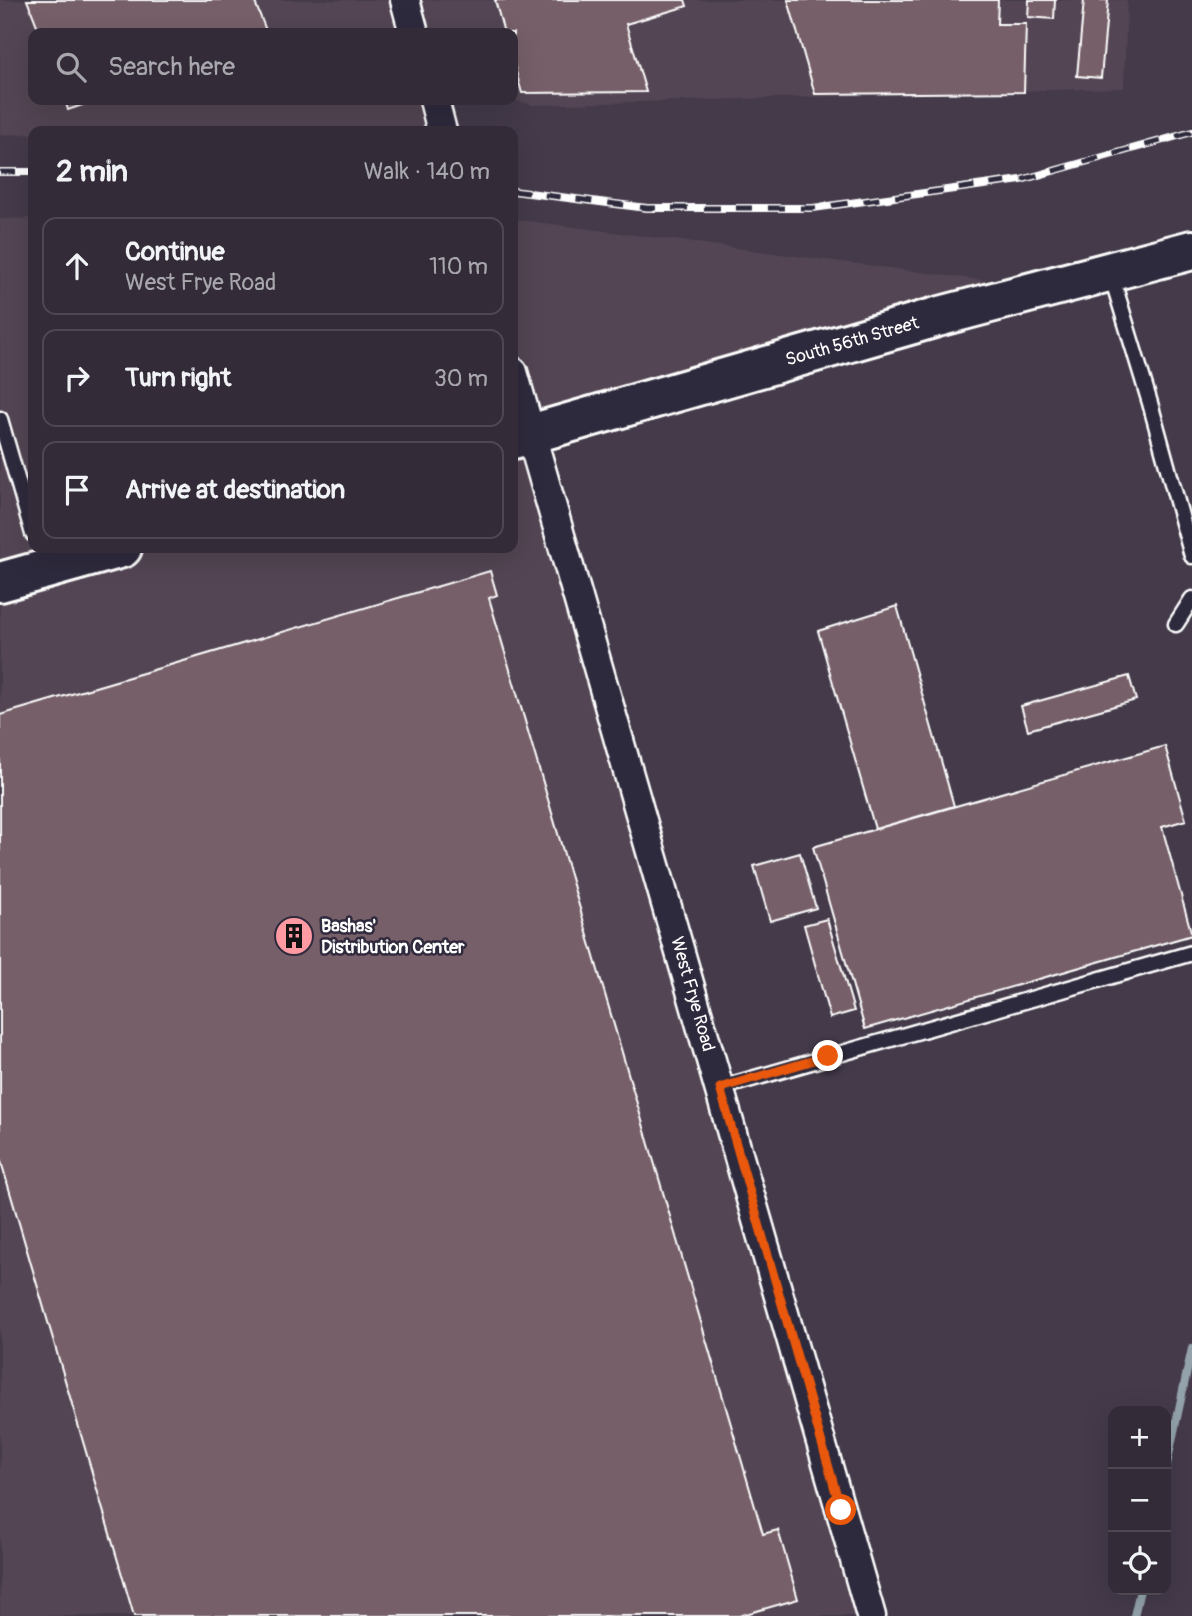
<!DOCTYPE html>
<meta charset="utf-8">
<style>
:root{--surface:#332c38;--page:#3e3843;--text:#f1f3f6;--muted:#a9a7ae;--line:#4e4853}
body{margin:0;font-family:Pangolin,sans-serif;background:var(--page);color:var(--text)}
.controls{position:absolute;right:21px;bottom:21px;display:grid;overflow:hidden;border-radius:14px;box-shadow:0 7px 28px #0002}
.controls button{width:63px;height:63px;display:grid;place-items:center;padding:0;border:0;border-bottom:2px solid var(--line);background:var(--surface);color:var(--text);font:35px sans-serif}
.stop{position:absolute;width:21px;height:21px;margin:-16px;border:5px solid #ea580c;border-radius:50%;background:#fff}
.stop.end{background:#ea580c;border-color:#fff;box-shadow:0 2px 7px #0008}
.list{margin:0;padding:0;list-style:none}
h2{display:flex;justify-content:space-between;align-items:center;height:91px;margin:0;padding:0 28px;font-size:30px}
h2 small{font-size:23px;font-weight:400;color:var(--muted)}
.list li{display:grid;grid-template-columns:46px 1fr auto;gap:21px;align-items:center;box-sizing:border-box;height:98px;margin:0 14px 14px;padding:0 14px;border:2px solid var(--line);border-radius:14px}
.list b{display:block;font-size:26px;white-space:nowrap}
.list p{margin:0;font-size:23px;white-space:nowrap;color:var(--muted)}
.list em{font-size:23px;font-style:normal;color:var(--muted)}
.icon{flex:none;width:38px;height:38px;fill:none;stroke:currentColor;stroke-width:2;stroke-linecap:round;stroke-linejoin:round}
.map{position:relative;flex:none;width:1192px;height:1616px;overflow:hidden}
.search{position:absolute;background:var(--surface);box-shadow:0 7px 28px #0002;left:28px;top:28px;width:490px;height:77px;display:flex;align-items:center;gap:18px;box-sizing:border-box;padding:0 24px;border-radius:14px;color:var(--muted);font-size:26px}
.panel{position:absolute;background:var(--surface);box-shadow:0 7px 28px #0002;left:28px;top:126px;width:490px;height:427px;border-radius:14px}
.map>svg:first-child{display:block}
.built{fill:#534553}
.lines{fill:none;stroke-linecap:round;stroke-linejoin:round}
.stream{stroke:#93a2ab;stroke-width:8}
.building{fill:#765e68;stroke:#fff;stroke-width:2}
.lane-casing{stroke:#fff;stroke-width:19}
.street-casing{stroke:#fff;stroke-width:33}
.secondary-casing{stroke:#fff;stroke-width:44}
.lane{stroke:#2f2a3d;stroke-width:14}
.street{stroke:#2f2a3d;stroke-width:28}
.secondary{stroke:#2f2a3d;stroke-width:38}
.rail-casing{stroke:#fff;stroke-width:8}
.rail{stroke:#2f2a3d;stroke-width:5;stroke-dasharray:16;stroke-linecap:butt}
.route{stroke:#ea580c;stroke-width:9}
.labels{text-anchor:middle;stroke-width:5;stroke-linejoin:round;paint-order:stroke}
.street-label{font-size:18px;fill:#fff;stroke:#2f2a3d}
.poi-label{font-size:18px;font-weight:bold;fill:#fff;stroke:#2f2a3d;text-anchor:start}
</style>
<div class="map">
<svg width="1192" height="1616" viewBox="0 0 1192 1616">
<rect width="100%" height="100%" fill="#443a4a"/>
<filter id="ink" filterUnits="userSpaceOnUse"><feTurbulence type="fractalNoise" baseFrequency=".0143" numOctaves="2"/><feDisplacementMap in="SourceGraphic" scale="14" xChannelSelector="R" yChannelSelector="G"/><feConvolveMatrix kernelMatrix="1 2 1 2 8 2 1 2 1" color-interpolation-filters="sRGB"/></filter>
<g filter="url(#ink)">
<path class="built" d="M0 0H1127L1124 88 534 105 513 100V33H33V100H434L442 129 33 131V134L0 135Z
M33 218V548H513V219L1043 288 531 434 871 1616H0V219Z"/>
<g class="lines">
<path class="stream" d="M1166 1469 1192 1348
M1134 1616 1140 1590"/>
</g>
<path class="building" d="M27 0H254L267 33H40Z
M495 0H685L687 6 626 24 646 92 522 93 513 61V33H504Z
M788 0H998L997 24H1026L1024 92 815 94Z
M1029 0H1055L1054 19 1028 17Z
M1084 0H1108L1101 78 1077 76Z
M65 100H97L68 110Z
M490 571 497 595 489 598 763 1534 778 1530 798 1599 739 1616H134L0 1158V715Z
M897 606 954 806 875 829 818 631Z
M1129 676 1136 700 1028 730 1021 706Z
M1165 746 1186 820 1162 827 1192 935 865 1029 813 847Z
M800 853 816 908 770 921 754 866Z
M827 919 854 1011 830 1018 804 925Z"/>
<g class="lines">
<defs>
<path id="lane" d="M1110 271 1150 403 1192 556
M0 419 33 534
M1176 624 1192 599
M720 1088 1192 953"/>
<path id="street" d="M405 0 414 33
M434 100 442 131
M513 372 871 1616"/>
<path id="secondary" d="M513 439 937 317 1192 250
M0 582 122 548"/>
</defs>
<use href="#lane" class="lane-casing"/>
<use href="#street" class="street-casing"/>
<use href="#secondary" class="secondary-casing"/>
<use href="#lane" class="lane"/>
<use href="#street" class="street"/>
<use href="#secondary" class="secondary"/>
<defs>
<path id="rail" d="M0 172H33
M513 191 647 208H813L1021 180 1192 132"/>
</defs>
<use href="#rail" class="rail-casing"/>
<use href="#rail" class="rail"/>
</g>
</g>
<g class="lines" filter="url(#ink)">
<path class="route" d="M828 1056 720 1088 841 1510"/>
</g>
<defs>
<symbol id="building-disc" viewBox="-11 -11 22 22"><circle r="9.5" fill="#ff9aa2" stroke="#2f2a3d"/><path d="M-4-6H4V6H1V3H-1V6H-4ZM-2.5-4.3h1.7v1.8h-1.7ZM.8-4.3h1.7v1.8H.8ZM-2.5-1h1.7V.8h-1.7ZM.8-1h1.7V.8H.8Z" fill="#111"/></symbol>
</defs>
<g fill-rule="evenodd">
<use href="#building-disc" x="272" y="914" width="44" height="44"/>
</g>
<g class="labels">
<g class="street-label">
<text transform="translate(852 341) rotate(-16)" y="6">South 56th Street</text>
<text transform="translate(693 994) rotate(74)" y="6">West Frye Road</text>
</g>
<g class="poi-label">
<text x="321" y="932">Bashas'<tspan x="321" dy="21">Distribution Center</tspan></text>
</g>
</g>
</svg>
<div class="controls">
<button>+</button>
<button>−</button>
<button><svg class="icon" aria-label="locate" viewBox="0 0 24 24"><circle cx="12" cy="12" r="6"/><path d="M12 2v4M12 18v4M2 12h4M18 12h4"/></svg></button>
</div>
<div class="stop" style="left:841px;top:1510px"></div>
<div class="stop end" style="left:828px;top:1056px"></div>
<div class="search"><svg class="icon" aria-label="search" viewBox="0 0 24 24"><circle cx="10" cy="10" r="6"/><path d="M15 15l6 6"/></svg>Search here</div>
<section class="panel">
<h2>2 min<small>Walk · 140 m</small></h2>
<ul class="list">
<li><svg class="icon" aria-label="ahead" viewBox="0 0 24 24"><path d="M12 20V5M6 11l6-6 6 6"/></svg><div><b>Continue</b><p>West Frye Road</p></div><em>110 m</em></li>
<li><svg class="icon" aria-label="right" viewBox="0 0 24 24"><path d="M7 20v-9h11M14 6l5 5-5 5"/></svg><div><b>Turn right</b></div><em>30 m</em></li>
<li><svg class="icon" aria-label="arrive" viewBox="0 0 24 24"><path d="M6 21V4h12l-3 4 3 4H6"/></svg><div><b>Arrive at destination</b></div></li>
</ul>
</section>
</div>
